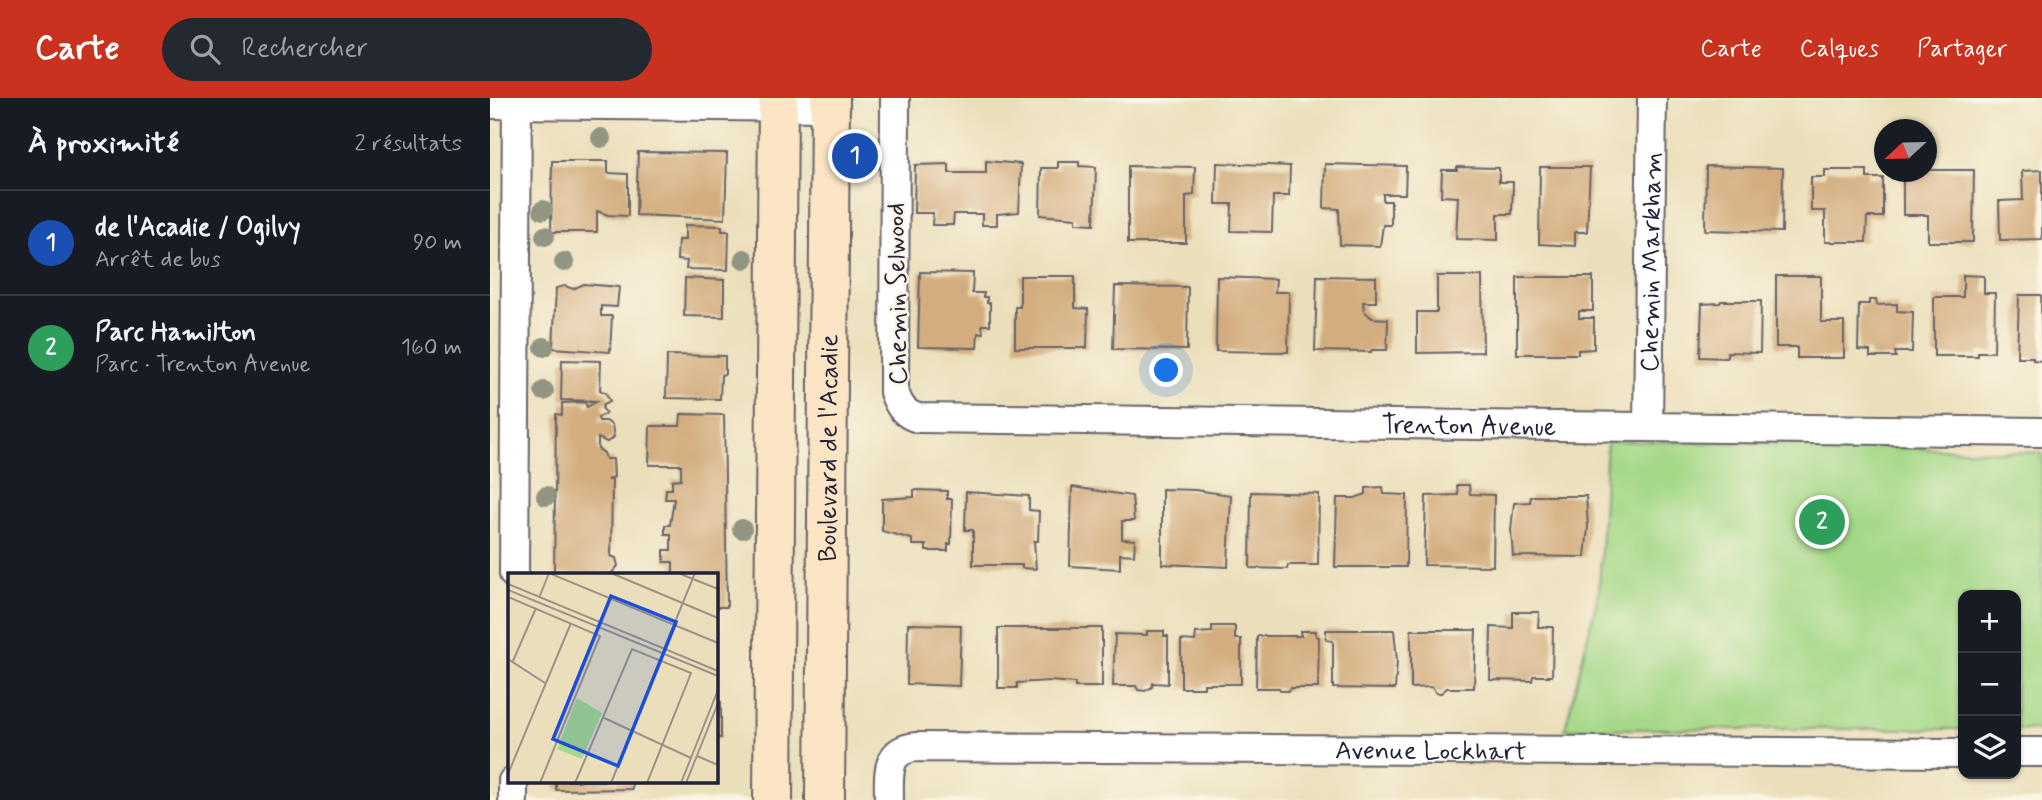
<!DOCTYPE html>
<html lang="fr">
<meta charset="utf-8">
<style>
:root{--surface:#171b24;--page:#242831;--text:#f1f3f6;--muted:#9ea1a6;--line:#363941;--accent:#c8321e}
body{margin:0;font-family:Mynerve,sans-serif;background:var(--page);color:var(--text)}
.controls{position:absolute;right:21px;bottom:21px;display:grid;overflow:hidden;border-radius:14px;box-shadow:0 2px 5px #0004}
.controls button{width:63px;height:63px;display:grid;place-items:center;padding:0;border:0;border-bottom:2px solid var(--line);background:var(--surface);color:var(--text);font:35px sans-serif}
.compass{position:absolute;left:1384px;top:21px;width:63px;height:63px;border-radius:50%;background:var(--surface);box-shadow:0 2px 5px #0004;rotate:248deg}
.you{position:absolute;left:677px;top:273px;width:24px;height:24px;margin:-18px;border:5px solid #fff;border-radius:50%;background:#1a73e8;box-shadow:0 0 0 10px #1a73e833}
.badge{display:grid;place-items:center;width:46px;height:46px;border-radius:50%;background:var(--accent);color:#fff;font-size:23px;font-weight:700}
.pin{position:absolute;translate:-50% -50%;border:4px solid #fff;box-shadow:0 2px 7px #0006}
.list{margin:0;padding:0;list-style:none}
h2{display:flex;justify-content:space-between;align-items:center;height:91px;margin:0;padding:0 28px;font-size:30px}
h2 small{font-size:23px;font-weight:400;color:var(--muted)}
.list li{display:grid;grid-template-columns:46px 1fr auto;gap:21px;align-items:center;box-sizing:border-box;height:105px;padding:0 28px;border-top:2px solid var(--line)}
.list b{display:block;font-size:26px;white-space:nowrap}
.list p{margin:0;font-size:23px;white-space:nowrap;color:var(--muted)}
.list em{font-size:23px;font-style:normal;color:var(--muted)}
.icon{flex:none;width:38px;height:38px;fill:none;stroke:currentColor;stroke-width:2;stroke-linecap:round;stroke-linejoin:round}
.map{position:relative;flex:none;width:1552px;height:702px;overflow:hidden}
header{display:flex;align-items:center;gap:42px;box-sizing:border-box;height:98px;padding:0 35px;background:var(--accent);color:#fff}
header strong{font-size:33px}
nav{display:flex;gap:38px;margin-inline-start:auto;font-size:24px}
.search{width:490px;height:63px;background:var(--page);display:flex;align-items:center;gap:18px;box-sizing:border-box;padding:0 24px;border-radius:38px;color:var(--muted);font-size:26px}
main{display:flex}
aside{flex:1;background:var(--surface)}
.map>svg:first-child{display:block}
.green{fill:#a5d888;stroke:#647d62;stroke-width:2}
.building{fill:#d3ad7f}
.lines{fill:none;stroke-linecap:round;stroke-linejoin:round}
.minor-casing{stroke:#686468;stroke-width:32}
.secondary-casing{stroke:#686468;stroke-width:42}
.minor{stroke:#fff;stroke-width:28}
.secondary{stroke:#fce5c4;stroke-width:38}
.tree{fill:#929581}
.labels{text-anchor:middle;stroke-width:5;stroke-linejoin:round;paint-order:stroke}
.street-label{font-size:26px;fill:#22223b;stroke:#fcf5e5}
.inset-road{fill:none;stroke:#9b9388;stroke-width:2}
.view{fill:#1d4ed8;fill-opacity:0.15;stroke:#1d4ed8;stroke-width:3.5}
.inset-edge{fill:none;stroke:#22223b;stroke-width:3.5}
</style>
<header>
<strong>Carte</strong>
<div class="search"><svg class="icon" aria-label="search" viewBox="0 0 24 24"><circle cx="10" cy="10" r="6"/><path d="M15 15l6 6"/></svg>Rechercher</div>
<nav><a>Carte</a><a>Calques</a><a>Partager</a></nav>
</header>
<main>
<aside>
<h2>À proximité<small>2 résultats</small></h2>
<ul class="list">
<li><span class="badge" style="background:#1a4fb4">1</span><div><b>de l'Acadie / Ogilvy</b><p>Arrêt de bus</p></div><em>90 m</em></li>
<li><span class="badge" style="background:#2e9e5b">2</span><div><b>Parc Hamilton</b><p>Parc · Trenton Avenue</p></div><em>160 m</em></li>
</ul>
</aside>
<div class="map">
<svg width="1552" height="702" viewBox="0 0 1552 702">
<rect width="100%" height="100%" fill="#fcf5e5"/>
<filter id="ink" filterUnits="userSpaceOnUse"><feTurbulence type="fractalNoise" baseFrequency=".0143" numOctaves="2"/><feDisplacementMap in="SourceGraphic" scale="14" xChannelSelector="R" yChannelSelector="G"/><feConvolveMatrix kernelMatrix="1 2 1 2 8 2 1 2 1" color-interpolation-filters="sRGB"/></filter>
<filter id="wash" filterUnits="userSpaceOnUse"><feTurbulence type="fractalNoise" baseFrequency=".00686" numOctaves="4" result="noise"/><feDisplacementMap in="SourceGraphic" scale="28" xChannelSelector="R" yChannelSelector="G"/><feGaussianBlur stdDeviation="1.57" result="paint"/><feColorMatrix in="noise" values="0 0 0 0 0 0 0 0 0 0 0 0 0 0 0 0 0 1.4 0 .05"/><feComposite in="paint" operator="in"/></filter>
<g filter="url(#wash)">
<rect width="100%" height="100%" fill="#ebdfbb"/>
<path class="green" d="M1117 343 1314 346 1552 355V632L1526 631V497H1473V631H1075L1109 493Z"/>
<g id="blocks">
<path class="building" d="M148 54 237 55 235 121 146 117Z
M62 63H118V75L138 76V118L118 117 107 113V134H61Z
M496 63 531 66 529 114 507 116V127H492V116H464L463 127H442L443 115H424L425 67 459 66V75H496Z
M568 64H589V68L606 69 604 126 586 125V120L550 117 551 70H568Z
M727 65 800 68 799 98H783L782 134 741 133 742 106H726Z
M835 66 916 68 915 96H893V103H901V127H893L890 148 850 147 849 111 834 110Z
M638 68 705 69 704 97 696 98V145H638Z
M1216 68 1293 70 1292 134 1215 132Z
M967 69 1009 70V84H1023L1022 116H1008V142L966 141 968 99 951 98 952 72H967Z
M1050 69H1100L1097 134H1085V148L1049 146Z
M1335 72H1377V80H1393V119H1377L1376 144H1335V113H1321V79H1335Z
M1436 72H1484L1483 144H1438V117H1413V74Z
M1552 72V141L1510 142 1509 103 1533 102 1532 73Z
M195 127 232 128V133H239L238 172 196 171 197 163 187 162 188 142H195Z
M430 174 483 175 482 195H494L493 199H497V205H500V227H492L493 235H488L487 250 428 249Z
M1473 177 1494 178V195H1505L1504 254H1488V258H1444V199H1473Z
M530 178H585V210L598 211 597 250H525V209H530Z
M827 178 886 179V204H873L874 213 882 220 898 221 897 252H882L881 254 825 253Z
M947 178H992L993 254 927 255V214H947Z
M1286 178H1331V224H1354V260H1307V249H1286Z
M727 179 786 181 785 194H799L798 254 726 253Z
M1027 179H1103V213H1089V220H1104V251L1088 252V256H1027Z
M195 180 234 182V219L194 218Z
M94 186 129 189 127 209 111 208V218H122L120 254 63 250 66 190 75 188 83 191Z
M625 188 698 189 697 252 623 251Z
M1529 197H1551L1552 263 1543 262V259H1527Z
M1379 202H1386L1387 207 1407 206V213L1423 214 1422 254H1405L1406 259H1380V253L1368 252 1369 206H1379Z
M1231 203H1271L1270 255 1237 254V260L1210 259 1212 206 1230 205Z
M177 257 235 258V276L231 277 230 301 176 300Z
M72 262 111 263 110 292 116 295 120 303 114 306 112 310 116 315 108 320 109 323H116L122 327 124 339 117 344 108 340V351L114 355 116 361H123L124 379 117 382H122L121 458 126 460 128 468 121 476H64L66 316 72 317V305L95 304 97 309 108 303 71 302Z
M191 316 234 317 237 509H226V476H183V464H174V452H181V436H175V427H180L184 401H175L176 391H182V382L191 381V367H159L160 328H190Z
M967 387H979L980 396 1004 397 1003 468 934 467 936 398 968 397Z
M582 389 642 398 644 423H632V441L645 442 644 457 630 456V471L580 468Z
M893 389 894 396 917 397 916 469H845L847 400H865L876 396V390Z
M672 391 705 392 741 397 738 469 672 466Z
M424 392 457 393V401H462L461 446H458V453H436V447H422V441L392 433V401L424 399Z
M476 394 539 398V412L549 413 548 443H544L546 471 532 470V467H483V432H475Z
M761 394 829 396 828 467H798L797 471 760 470Z
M1041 398H1096L1098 429 1095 459 1023 458 1021 432 1024 405 1040 404Z
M1023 514H1049L1048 529H1063L1062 578H1043L1042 583 1000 582 1001 529 1023 530Z
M418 526 471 527 469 588 417 586Z
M722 528H745V541H751V586H714V590H691V542L705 543 706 535 722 534Z
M508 530H612V589H585V585L559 583 527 585V590H508Z
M836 532H904L907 562 905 591 843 590V543L836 542Z
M921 532H986L984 590H957L951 595H946L942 589 921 590Z
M657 533H674V538H678V586L663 585 662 589 655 593 648 592 646 588H623L625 536 657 537Z
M810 533H826V538L829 539 828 590H801L798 593H791L789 590H766L767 538H811Z
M226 604H231V640H226Z
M66 683H142V691L66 692Z"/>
</g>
</g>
<g filter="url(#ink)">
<use href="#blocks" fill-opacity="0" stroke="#686468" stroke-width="2"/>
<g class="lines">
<defs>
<g id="minor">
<path id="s1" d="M405 0 404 294C409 308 414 316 428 320L1552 334"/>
<path d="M0 6 340 9"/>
<path id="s2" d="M1158 328 1162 0"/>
<path d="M24 476 27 0"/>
<path d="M1526 654H1552"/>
<path d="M23 702V683"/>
<path id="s3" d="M399 702C399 677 395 651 427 649L1473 655"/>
</g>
<g id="secondary">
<path d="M283 702 288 0"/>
<path id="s4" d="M335 702 340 0"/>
</g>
</defs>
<use href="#minor" class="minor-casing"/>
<use href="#secondary" class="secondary-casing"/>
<use href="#minor" class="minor"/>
<use href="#secondary" class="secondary"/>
</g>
<g class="tree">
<circle cx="111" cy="40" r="10"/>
<circle cx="53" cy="112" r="10"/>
<circle cx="55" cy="138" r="10"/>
<circle cx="254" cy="161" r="10"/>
<circle cx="74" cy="164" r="10"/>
<circle cx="54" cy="249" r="10"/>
<circle cx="54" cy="293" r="10"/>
<circle cx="56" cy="398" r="10"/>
<circle cx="252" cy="431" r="10"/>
</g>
</g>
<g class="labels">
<g class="street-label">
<text dy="9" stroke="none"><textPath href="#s2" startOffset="164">Chemin Markham</textPath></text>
<text transform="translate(406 196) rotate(-91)" y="9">Chemin Selwood</text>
<text dy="9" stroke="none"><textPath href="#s1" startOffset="882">Trenton Avenue</textPath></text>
<text dy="9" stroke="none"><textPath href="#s4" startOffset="352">Boulevard de l'Acadie</textPath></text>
<text dy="9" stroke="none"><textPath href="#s3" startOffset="583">Avenue Lockhart</textPath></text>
</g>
</g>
<g transform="translate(18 475)">
<rect width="210" height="210" fill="#ebdfbb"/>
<path d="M69 125 94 140 74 186 49 176Z" fill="#a5d888"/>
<path class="inset-road" d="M103 0 210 45M170 0 210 16M0 11 210 98M0 17 210 103M0 24 92 63 32 210M31 25 41 0 210 70M156 76 187 0M0 86 37 110M5 88 28 35M94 144 183 185M189 183 210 192M0 201 63 50M67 210 124 76 183 100 139 210M103 210 153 87M173 210 210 117M178 210 210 130"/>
<path class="view" d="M103 23 168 49 110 193 45 166Z"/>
<rect width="210" height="210" class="inset-edge"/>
</g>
</svg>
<div class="controls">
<button>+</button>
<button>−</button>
<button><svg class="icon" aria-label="layers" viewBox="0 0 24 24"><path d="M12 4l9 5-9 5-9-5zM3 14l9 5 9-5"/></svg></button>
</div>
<svg class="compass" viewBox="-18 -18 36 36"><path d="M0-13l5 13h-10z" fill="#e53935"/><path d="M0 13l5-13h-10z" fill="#9ea1a6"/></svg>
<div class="you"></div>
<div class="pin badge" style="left:365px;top:58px;background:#1a4fb4">1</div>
<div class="pin badge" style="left:1332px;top:424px;background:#2e9e5b">2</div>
</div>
</main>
